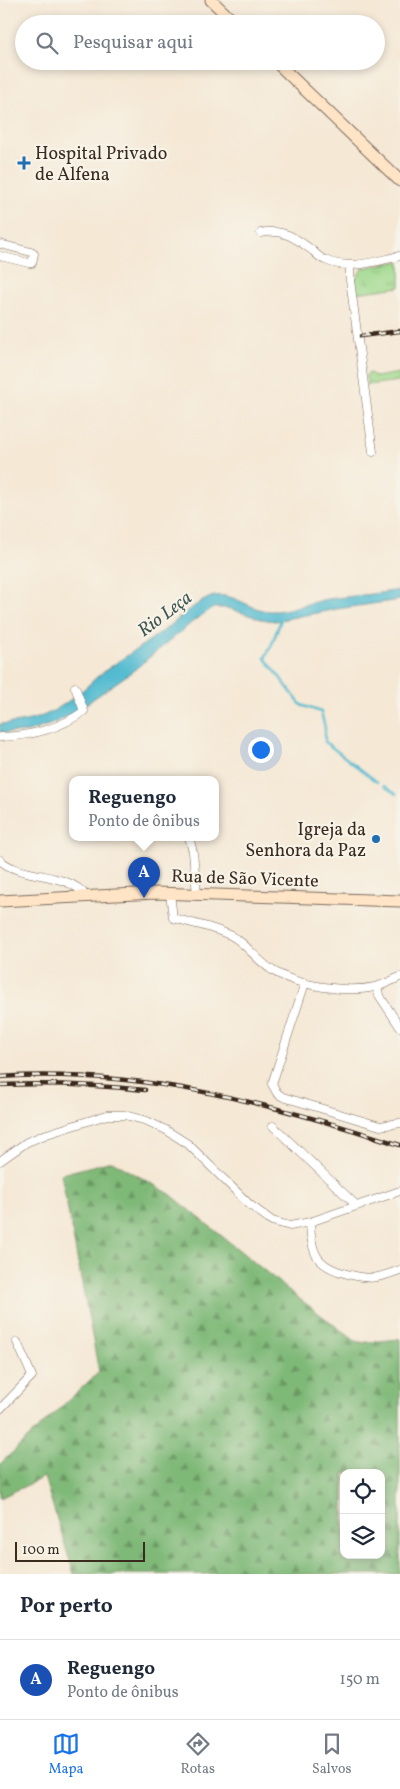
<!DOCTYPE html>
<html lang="pt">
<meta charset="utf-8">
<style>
:root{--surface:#fff;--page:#f2f2f3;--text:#1f2937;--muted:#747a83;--line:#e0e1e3;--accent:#1a73e8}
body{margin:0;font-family:Vollkorn,serif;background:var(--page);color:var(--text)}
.controls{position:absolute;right:15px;bottom:15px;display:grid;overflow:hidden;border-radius:10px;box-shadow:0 2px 8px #0003}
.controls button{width:45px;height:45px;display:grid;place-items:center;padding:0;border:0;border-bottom:1px solid var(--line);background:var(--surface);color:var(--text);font:25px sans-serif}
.scale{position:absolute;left:15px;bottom:12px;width:130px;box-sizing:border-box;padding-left:5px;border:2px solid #3b2a1e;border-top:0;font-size:14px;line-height:18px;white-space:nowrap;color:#3b2a1e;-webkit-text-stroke:4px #f7f3e8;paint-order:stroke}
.you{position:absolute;left:260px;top:749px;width:18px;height:18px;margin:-12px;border:4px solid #fff;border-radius:50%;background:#1a73e8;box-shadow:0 0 0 8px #1a73e833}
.badge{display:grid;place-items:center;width:32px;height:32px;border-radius:50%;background:var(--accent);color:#fff;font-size:16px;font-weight:700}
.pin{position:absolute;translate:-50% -41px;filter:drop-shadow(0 1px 2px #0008)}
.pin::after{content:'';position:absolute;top:26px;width:18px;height:15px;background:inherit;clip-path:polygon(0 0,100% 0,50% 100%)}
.popup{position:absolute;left:69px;top:776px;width:150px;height:65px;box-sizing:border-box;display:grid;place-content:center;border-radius:10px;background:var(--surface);filter:drop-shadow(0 1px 4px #0005);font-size:16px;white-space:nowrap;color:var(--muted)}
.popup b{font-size:19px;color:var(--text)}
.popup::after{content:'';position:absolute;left:50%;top:100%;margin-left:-10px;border:10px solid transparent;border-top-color:var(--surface)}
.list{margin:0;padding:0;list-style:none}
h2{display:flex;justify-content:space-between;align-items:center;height:65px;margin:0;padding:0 20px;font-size:21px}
h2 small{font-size:16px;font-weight:400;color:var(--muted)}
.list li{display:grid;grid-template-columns:32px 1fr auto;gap:15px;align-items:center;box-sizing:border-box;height:80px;padding:0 20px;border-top:1px solid var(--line)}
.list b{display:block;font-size:19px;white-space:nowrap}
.list p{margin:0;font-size:16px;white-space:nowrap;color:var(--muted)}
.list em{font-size:16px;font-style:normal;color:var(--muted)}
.icon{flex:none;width:28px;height:28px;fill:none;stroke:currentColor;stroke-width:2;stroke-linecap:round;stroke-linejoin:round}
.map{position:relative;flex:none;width:400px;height:1574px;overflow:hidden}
.search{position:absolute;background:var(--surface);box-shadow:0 2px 8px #0003;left:15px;right:15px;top:15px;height:55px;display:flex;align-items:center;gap:12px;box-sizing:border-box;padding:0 18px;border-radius:28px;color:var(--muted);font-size:19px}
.sheet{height:145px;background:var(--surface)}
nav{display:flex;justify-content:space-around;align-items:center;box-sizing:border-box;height:70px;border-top:1px solid var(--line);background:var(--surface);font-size:14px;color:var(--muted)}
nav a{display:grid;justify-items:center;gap:2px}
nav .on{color:var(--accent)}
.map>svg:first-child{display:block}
.grass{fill:url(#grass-tufts);stroke:#6d8256}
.forest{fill:url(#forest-firs);stroke:#5d724b;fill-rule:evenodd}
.water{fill:#53bbd0;stroke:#477277}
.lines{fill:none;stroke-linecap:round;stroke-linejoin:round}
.stream{stroke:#53bbd0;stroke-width:2.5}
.street-casing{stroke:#7c6c5e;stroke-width:9}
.secondary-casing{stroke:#7c6c5e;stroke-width:13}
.street{stroke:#fff;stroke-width:8}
.secondary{stroke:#ffe4c6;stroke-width:11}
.rail-casing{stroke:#3b2a1e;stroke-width:4.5}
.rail{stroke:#f7f3e8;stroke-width:2.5;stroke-dasharray:8;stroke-linecap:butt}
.poi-dot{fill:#1f6fb2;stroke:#f7f3e8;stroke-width:2}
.labels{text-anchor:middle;stroke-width:4.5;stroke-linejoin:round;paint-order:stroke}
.poi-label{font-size:18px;fill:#3b2a1e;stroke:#f7f3e8;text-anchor:start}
.street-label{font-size:18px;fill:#3b2a1e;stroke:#f7f3e8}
.water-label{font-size:19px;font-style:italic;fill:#425653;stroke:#f7f3e8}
</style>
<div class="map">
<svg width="400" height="1574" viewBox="0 0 400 1574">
<defs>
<pattern id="grass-tufts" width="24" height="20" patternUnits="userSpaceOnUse" patternTransform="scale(1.25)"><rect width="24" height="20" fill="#9fd98d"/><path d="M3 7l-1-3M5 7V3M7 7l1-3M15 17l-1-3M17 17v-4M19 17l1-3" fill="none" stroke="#8aba79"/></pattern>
<pattern id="forest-firs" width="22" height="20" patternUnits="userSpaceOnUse" patternTransform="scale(1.25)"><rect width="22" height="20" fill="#7fb978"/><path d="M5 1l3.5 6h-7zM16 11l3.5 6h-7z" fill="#699762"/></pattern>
</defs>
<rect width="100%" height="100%" fill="#f7f3e8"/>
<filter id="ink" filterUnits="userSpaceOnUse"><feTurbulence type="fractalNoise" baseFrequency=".02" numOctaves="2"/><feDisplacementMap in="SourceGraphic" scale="10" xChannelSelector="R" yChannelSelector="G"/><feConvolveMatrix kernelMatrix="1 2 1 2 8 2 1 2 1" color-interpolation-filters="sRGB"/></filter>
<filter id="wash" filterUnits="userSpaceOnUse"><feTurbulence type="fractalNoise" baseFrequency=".0096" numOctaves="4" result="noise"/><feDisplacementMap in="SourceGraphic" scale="20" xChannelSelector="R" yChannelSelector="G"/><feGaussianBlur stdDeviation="1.12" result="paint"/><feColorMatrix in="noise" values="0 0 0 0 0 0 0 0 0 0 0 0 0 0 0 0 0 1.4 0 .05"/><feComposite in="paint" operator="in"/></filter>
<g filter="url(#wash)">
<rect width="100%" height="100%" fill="#f5e8d5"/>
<path class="grass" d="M400 261V287L356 293 354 281 363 268Z
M370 373 376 377 400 373V381L367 385 366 375Z"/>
<path class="forest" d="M112 1161 170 1194 297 1297 358 1343 400 1339V1574H74L44 1477 0 1498V1464L99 1372 61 1174ZM344 1473H381V1555H344Z"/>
<path class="water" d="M400 590V600L337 609 275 621 261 619 227 608H213L196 619 134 670 72 714 54 723 28 732 0 733V724C39 722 55 713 85 688 91 683 96 677 102 673 125 656 149 642 171 625 183 615 196 603 211 597 231 590 249 610 269 611 289 612 309 602 328 599 352 596 376 594 400 590Z"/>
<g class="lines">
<path class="stream" d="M282 617 272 644 265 658 301 705 321 712 325 728V742L377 782
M384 786 396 794"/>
</g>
</g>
<g filter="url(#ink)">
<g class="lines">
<defs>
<path id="street" d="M261 233C282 228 296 238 313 251 316 254 320 258 325 260 350 271 375 261 400 256
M0 244 31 252 34 254 32 263H29L0 256
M350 266V280L373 452
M0 737C29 736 60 729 84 711L75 687
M189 837 193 852 197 894
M0 860C19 879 68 871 86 896
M170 893 173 918C192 923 214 927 232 936 248 945 256 960 272 970 296 986 347 993 375 987 384 985 392 980 400 977
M305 983 272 1084 277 1093 283 1097 380 1126 400 1123
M377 987 379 995 400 1027
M273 1126 357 1206
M0 1161 27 1142 47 1134 107 1115H125L147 1121 166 1130 188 1144 250 1205 272 1221 290 1226 310 1222C311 1253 316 1266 347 1274 371 1280 376 1279 400 1270
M310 1222 400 1191
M0 1409 32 1376 17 1342"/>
<path id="secondary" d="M211 0 236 24
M275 61 400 181
M0 901 155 893 400 901"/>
</defs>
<use href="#street" class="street-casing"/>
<use href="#secondary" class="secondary-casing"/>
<use href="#street" class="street"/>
<use href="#secondary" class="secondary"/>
<defs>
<path id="rail" d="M361 336 400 331
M0 1077C137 1068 271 1103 400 1145
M0 1085C48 1083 97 1085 145 1090"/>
</defs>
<use href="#rail" class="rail-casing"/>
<use href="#rail" class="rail"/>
</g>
</g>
<g class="poi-dot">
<path d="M21.5 155.5h5v5h5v5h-5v5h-5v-5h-5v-5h5z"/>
<circle cx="376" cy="839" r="5"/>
</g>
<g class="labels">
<g class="poi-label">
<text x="35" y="159">Hospital Privado<tspan x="35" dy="21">de Alfena</tspan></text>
<text x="366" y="835" text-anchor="end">Igreja da<tspan x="366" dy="21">Senhora da Paz</tspan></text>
</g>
<g class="street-label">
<text transform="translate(245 878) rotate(2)" y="6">Rua de São Vicente</text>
</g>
<g class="water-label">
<text transform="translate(164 613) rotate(-37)" y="7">Rio Leça</text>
</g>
</g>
</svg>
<div class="controls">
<button><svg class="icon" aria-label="locate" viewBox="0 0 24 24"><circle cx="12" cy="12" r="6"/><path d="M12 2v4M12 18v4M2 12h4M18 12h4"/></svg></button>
<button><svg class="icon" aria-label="layers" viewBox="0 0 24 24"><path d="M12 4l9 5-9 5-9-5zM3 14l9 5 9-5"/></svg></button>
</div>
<div class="scale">100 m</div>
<div class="you"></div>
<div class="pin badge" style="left:144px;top:898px;background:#1a4fb4">A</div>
<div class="popup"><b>Reguengo</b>Ponto de ônibus</div>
<div class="search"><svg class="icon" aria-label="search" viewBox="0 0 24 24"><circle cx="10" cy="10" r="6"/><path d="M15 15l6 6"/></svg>Pesquisar aqui</div>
</div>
<section class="sheet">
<h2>Por perto<small></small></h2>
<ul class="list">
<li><span class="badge" style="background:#1a4fb4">A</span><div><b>Reguengo</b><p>Ponto de ônibus</p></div><em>150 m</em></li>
</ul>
</section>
<nav>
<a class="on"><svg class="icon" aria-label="map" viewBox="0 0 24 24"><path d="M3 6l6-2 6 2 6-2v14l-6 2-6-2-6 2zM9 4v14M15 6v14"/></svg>Mapa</a>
<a><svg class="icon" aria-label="directions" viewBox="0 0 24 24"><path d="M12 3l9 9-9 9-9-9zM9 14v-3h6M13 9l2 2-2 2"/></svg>Rotas</a>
<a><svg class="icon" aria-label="saved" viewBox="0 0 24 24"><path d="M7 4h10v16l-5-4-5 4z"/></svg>Salvos</a>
</nav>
